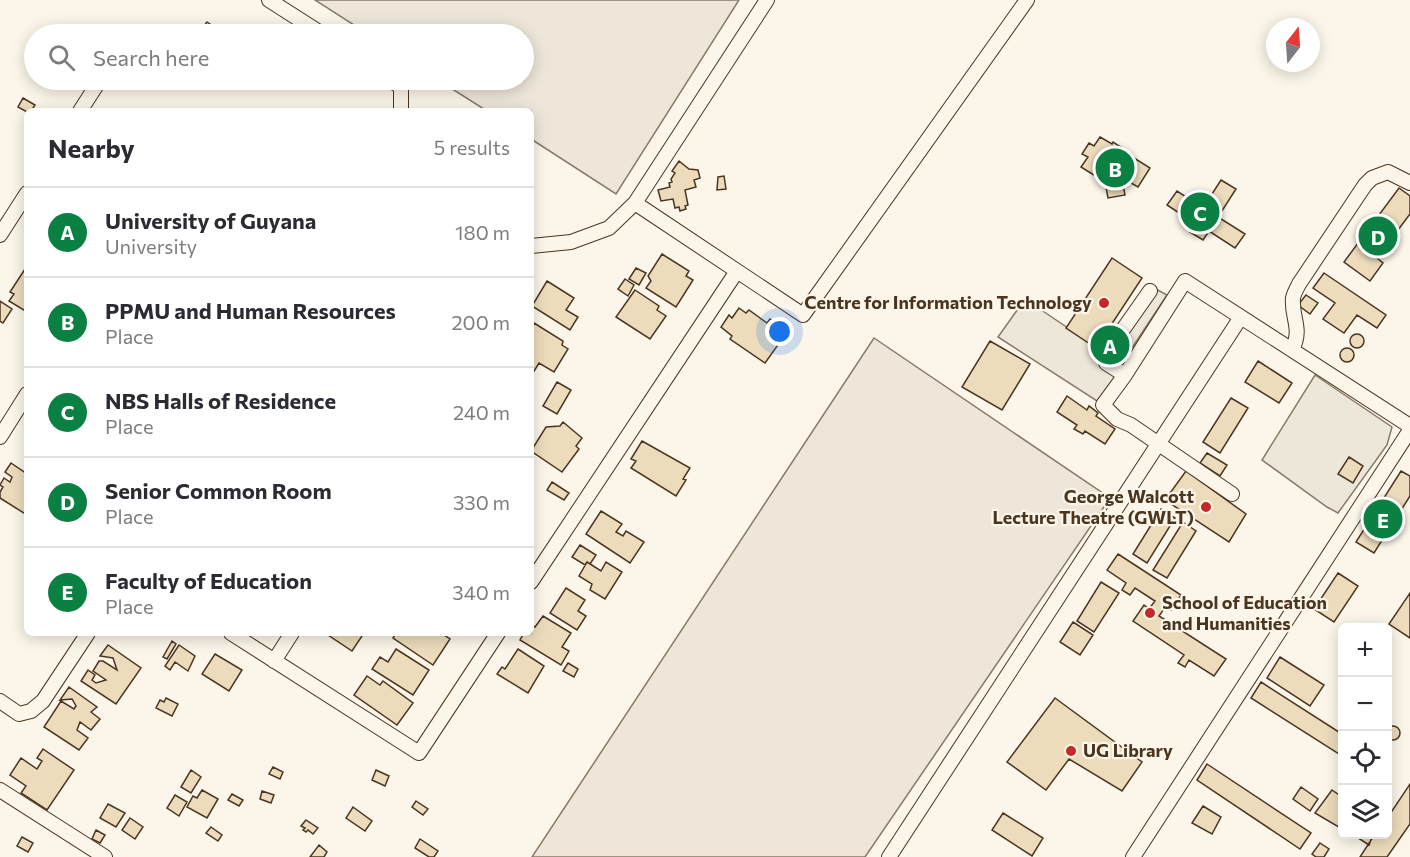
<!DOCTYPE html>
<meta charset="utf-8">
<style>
:root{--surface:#fff;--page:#f2f2f3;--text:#2b2b33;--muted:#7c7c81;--line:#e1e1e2;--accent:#0b8043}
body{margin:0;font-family:Commissioner,sans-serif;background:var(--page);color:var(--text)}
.controls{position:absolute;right:18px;bottom:18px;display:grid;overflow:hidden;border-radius:9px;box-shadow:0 3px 15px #0003}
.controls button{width:54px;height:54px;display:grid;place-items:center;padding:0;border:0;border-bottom:2px solid var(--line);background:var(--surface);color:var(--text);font:30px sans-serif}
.compass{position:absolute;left:1266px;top:18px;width:54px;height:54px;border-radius:50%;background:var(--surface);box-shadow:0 3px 15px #0003;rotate:17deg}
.you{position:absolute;left:780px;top:332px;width:21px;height:21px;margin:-15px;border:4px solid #fff;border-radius:50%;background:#1a73e8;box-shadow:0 0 0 9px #1a73e833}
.badge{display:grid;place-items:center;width:39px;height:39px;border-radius:50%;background:var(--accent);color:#fff;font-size:20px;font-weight:700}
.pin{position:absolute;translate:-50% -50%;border:3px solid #fff;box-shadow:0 2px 6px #0006}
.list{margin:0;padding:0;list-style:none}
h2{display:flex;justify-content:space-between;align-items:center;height:78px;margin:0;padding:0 24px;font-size:26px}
h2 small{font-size:20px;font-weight:400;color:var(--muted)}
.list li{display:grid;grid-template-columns:39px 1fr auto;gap:18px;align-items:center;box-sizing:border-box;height:90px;padding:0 24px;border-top:2px solid var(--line)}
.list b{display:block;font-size:22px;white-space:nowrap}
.list p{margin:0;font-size:20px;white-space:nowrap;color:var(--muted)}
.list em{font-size:20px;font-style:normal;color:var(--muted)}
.icon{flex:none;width:33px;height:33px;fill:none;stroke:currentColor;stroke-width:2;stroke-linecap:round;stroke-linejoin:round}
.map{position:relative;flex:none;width:1410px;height:857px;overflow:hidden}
.search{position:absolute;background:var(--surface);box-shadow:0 3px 15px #0003;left:24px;top:24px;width:510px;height:66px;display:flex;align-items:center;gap:15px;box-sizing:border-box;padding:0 21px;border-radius:33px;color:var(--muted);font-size:22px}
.panel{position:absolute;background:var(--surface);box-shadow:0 3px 15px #0003;left:24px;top:108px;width:510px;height:528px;border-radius:9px}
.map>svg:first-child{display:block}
.green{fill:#ede6d9;stroke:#887966;stroke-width:1.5}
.parking{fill:#ede7d9;stroke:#887966;stroke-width:1.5}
.building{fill:#ecdcbc;stroke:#4a3520;stroke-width:1.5}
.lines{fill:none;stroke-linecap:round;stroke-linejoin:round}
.minor-casing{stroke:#4a3520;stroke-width:16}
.minor{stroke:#fbf6e9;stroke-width:14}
.poi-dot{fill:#c62828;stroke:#fbf6e9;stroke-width:2}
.labels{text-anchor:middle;stroke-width:4.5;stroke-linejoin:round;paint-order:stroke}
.poi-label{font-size:18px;font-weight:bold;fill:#4a3520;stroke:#fbf6e9;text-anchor:end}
</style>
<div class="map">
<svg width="1410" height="857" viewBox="0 0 1410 857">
<rect width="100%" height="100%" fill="#fbf6e9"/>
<path class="green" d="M315 0H739L616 194 531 139V111H487L438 80H524V34H368Z
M874 338 1110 498 865 857H532Z"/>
<path class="parking" d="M1154 288 1167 295 1124 360 1111 352Z
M1025 299 1102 351 1096 361 1116 375 1097 401 998 337Z
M1315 375 1392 427 1387 445 1338 513 1327 507 1262 460Z"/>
<path class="building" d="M207 22 225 34H198Z
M23 98 35 105 31 111 27 112 18 107Z
M1100 137 1112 144 1113 142 1127 151 1126 153 1150 168 1138 187 1126 180 1123 185 1125 195 1108 198 1105 182 1081 167 1088 157 1082 154 1089 143 1094 146Z
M679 161 689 169 698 170 700 178 694 180 696 187 685 190 688 205 685 206 686 209 680 211 679 207 675 208 673 199 661 201 658 190 670 187 669 183 672 182 671 179 675 173 672 171Z
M724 176 726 189 717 190 718 177Z
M1221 180 1236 189 1218 217 1245 234 1235 248 1209 231 1203 240 1190 232 1196 224 1167 205 1177 191 1203 208Z
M1399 188 1410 196V214L1377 258 1383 263 1370 281 1344 262Z
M662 254 689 271 686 276 693 280 676 307 646 288 651 281 648 276Z
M1112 258 1142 278 1096 348 1066 328Z
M27 266V312L9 301 14 294 10 292Z
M636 268 646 273 639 285 629 279Z
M1324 273 1386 315 1377 328 1357 315 1344 333 1323 319 1335 303 1313 288Z
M625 279 634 285 628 296 618 289Z
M547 281 574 298 566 310 578 317 570 330 532 306Z
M635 290 659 306 657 310 666 316 650 339 616 317Z
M1306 295 1318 303 1310 314 1298 305Z
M0 301 12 309 3 323 0 321Z
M739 308 746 313 749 310 767 323 770 319 788 331 765 363 730 339 732 336 721 327 729 315 732 318Z
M534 323 563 341 562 345 568 349 554 372 539 363 531 376V328Z
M1350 341a7 7 0 1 1 14 0a7 7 0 1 1-14 0Z
M990 341 1030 364 1002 410 962 387Z
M1340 355a7 7 0 1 1 14 0a7 7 0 1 1-14 0Z
M1258 361 1292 383 1279 403 1245 382Z
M557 382 571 390 557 414 543 406Z
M1067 396 1087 410 1089 406 1098 413 1096 416 1115 429 1105 444 1085 431 1083 434 1074 429 1077 425 1057 412Z
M1231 398 1248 408 1220 453 1203 442Z
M563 422 582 438 576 446 579 449 562 472 531 451 546 427 560 426Z
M642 441 690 468 683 479 686 480 676 496 631 468 636 461 631 459Z
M1207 453 1227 465 1220 476 1200 463Z
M1349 457 1363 466 1353 483 1338 474Z
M11 463 27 474V515L0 498V492L3 487 0 485 4 478 10 482 12 477 5 472Z
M1186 471 1246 514 1229 542 1165 500Z
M1401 471 1410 476V496L1374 553 1356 542Z
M552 482 569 493 564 500 547 490Z
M1161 509 1175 518 1147 563 1133 554Z
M601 511 622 524 616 532 623 536 626 531 644 542 630 563 586 534Z
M1183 522 1196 531 1167 578 1153 570Z
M580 545 596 555 590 564 587 562 585 565 572 557Z
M1118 554 1181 595 1171 610 1166 606 1159 616 1226 659 1214 676 1189 660 1185 667 1178 663 1184 655 1133 621 1144 605 1149 609 1155 601 1135 588 1130 595 1122 590 1126 583 1107 570Z
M587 562 601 571 606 562 622 572 605 599 590 590 592 584 579 576Z
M1338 573 1358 586 1334 622 1314 609Z
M1101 582 1119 593 1094 632 1077 621Z
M566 588 585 600 578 611 586 616 577 630 550 613Z
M1410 593V638L1389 624Z
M543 616 571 633 562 647 569 651 561 665 520 640 524 633H531V625L535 627Z
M1073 622 1093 635 1080 655 1060 642Z
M325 633H364L352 651Z
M396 633H441L450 639 433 665 393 638Z
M172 641 176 644 167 659 163 657Z
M108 645 141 668 116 704 81 681 88 670 95 675 92 680 96 683 106 680 93 671 99 661H103L117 670 113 658 100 656Z
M179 645 195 656 188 671 175 662 170 670 165 666Z
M396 649 429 670 413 695 372 669 380 657 388 662Z
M518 649 544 666 528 693 497 674 502 667 505 669Z
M215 654 242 670 229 691 202 674Z
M1280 657 1324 685 1310 706 1267 678Z
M568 663 578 669 574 677 563 671Z
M367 676 380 685 383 681 413 703 397 725 354 695Z
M1261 682 1342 734V756L1251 698Z
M69 687 97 707 91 712 100 719 91 730 80 722 77 730 88 738 79 750 44 727 61 701 74 709 76 706 72 699 60 700Z
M166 698 178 704 172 716 156 708 160 700 164 702Z
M1055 698 1142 762 1122 791 1069 759 1046 790 1007 762Z
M1386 733a7 7 0 1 1 14 0a7 7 0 1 1-14 0Z
M43 749 74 770 47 810 21 793 26 786 10 775 21 758 37 769 42 761 37 758Z
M1207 764 1311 833 1300 849 1197 780Z
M273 767 283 772 280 779 269 774Z
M191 770 201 777 191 793 181 787Z
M376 770 389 776 385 786 372 780Z
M1410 784V824L1387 857H1360L1375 834H1388V817Z
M1301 787 1318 799 1310 811 1293 799Z
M202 790 218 799 207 818 187 807 193 796 197 798Z
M1332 790 1342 797V829L1315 813Z
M262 791 274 795 271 803 260 799Z
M232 794 243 800 239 806 228 800Z
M175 795 187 802 179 816 167 808Z
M416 801 428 809 423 815 412 807Z
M108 804 125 813 116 827 100 818Z
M1203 806 1221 817 1212 834 1192 823Z
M353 807 372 821 365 831 346 818Z
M1003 813 1043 838 1032 856 992 830Z
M130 818 143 827 135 839 122 830Z
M306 820 318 828 313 834 308 830 306 832 303 830 305 828 301 826Z
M211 827 222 835 218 841 206 833Z
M96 830 105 835 100 843 92 839Z
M1352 834H1373L1369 845Z
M22 837 33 843 28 852 17 846Z
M420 839 438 851 434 857H429L415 848Z
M1320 843 1329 849 1324 857H1316L1312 854Z
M319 845 327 852 324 857H310Z"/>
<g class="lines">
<defs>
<path id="minor" d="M269 0 322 34
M390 80 401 87V111
M80 111 100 80
M635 203 803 315 1027 0
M0 235 27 193
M531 246 571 242 609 228 635 203 767 0
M1292 350C1303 328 1291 318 1293 298 1294 293 1297 288 1299 284L1365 185 1372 178 1388 172 1410 183
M1125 375 1106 363 1105 355 1150 291
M0 437 27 394
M1232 494 1131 425 1117 419 1103 405 1125 375 1185 281 1410 426
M531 582 737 271
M231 633 419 753 498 633
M274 661 292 633
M0 701 19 714 31 711 43 701 88 633
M0 790 105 857
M889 857 1241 317
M1133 857 1410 430"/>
</defs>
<use href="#minor" class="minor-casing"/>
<use href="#minor" class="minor"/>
</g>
<g class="poi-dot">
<circle cx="1104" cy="303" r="6"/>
<circle cx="1206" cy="507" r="6"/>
<circle cx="1150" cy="613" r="6"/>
<circle cx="1071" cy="751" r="6"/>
</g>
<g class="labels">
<g class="poi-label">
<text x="1092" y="309">Centre for Information Technology</text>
<text x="1194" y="503">George Walcott<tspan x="1194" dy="21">Lecture Theatre (GWLT)</tspan></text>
<text x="1162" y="609" text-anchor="start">School of Education<tspan x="1162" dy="21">and Humanities</tspan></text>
<text x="1083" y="757" text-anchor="start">UG Library</text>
</g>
</g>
</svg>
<div class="controls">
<button>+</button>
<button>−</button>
<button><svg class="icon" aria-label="locate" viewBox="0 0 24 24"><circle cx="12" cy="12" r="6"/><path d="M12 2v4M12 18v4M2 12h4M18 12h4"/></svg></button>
<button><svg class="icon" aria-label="layers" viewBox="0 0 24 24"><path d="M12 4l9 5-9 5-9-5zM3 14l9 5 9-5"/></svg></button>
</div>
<svg class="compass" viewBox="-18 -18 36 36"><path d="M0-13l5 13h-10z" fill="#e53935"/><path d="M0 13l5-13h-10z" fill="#7c7c81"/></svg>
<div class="you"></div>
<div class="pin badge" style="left:1110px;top:345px">A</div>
<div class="pin badge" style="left:1115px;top:168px">B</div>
<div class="pin badge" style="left:1200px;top:212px">C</div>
<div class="pin badge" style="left:1378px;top:236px">D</div>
<div class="pin badge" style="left:1383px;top:519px">E</div>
<div class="search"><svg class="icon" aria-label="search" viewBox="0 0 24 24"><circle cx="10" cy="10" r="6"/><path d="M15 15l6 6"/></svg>Search here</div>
<section class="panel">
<h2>Nearby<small>5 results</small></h2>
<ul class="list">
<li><span class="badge">A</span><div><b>University of Guyana</b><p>University</p></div><em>180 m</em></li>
<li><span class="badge">B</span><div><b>PPMU and Human Resources</b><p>Place</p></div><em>200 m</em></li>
<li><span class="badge">C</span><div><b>NBS Halls of Residence</b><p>Place</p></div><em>240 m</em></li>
<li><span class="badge">D</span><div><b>Senior Common Room</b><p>Place</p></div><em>330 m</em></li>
<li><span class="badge">E</span><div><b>Faculty of Education</b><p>Place</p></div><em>340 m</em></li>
</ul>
</section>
</div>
